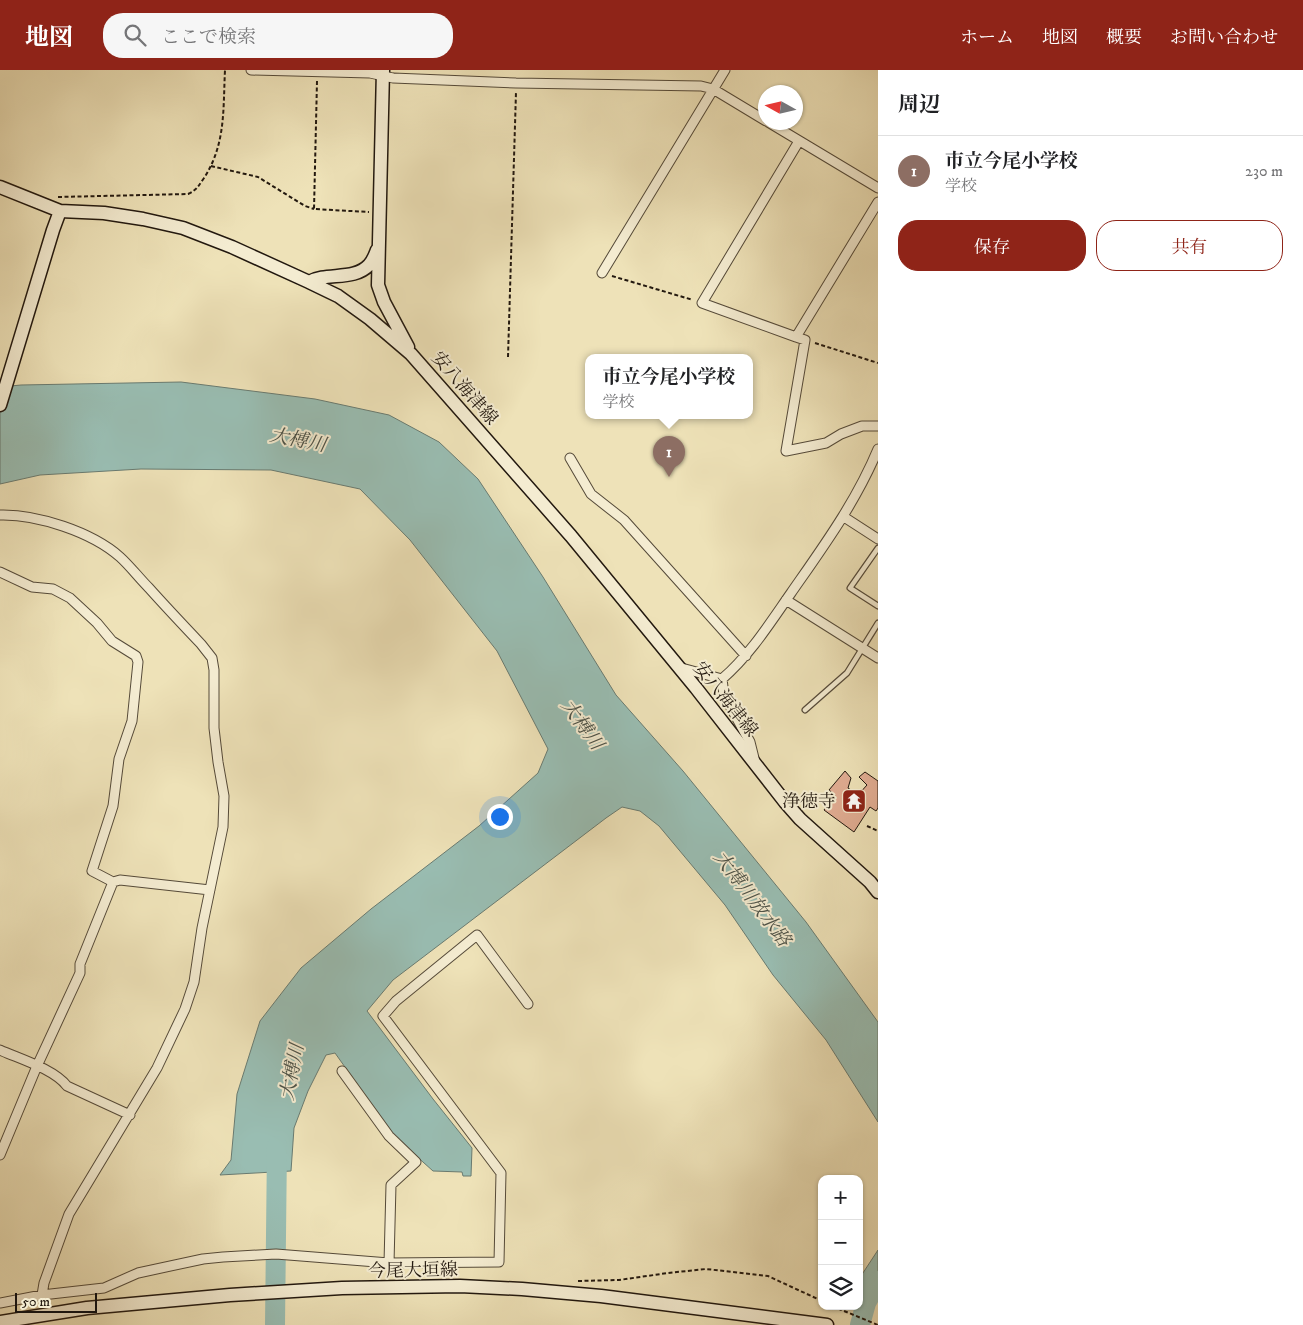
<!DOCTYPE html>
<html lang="ja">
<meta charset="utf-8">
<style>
:root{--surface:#fff;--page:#f6f6f6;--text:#202124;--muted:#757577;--line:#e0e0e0;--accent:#8f2418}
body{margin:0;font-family:"IM FELL DW Pica","Noto Serif JP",serif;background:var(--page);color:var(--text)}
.controls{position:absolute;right:15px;bottom:15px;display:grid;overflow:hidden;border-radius:10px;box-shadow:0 1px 4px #0004}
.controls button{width:45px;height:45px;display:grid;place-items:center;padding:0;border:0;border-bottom:1px solid var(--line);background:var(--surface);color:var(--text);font:25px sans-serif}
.compass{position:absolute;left:758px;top:15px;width:45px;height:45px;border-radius:50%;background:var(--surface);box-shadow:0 1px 4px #0004;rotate:278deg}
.scale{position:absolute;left:15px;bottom:12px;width:82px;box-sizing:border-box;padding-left:5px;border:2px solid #22180f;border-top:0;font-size:14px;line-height:18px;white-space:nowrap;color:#22180f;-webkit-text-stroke:4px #f4ecd1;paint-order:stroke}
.you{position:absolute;left:499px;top:746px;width:18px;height:18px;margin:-12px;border:4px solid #fff;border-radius:50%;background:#1a73e8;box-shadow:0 0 0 8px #1a73e833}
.badge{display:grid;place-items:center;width:32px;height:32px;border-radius:50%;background:var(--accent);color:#fff;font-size:16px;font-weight:700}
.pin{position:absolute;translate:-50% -41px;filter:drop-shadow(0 1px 2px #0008)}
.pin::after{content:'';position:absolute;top:26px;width:18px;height:15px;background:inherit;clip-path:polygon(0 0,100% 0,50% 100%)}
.popup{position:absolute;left:585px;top:284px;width:168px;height:65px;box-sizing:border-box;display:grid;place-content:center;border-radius:10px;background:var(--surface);filter:drop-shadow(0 1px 4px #0005);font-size:16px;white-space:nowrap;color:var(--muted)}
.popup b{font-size:19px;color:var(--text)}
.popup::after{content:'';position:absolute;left:50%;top:100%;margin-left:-10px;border:10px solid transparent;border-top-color:var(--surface)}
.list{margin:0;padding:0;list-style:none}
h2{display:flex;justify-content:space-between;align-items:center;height:65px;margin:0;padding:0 20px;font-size:21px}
h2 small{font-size:16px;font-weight:400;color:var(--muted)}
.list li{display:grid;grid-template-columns:32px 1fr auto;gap:15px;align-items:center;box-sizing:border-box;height:70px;padding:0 20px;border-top:1px solid var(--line)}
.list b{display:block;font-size:19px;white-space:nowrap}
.list p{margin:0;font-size:16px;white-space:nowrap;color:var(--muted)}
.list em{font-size:16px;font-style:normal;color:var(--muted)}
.actions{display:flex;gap:10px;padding:15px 20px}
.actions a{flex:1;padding:11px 0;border:1px solid var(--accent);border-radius:20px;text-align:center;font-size:18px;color:var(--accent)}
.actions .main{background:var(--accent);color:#fff}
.icon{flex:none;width:28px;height:28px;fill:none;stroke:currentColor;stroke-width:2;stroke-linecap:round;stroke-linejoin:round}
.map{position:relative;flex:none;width:878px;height:1255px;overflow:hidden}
header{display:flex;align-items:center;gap:30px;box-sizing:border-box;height:70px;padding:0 25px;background:var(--accent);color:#fff}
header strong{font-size:24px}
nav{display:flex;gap:28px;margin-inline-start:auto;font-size:18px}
.search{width:350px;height:45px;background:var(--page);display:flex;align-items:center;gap:12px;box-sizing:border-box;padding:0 18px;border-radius:20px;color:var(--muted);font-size:19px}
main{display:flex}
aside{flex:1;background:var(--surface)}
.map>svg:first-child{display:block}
.water{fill:#99bdb2;stroke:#697b71}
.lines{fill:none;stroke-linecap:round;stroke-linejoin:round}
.river{stroke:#99bdb2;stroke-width:20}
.building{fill:#e1ad93;stroke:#22180f}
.lane-casing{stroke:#554a39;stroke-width:7}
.street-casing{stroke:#554a39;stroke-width:11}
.secondary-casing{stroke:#22180f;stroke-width:15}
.path{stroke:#22180f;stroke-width:2;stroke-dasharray:4 2.5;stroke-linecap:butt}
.lane{stroke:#f4ecd1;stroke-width:4.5}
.street{stroke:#f4ecd1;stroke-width:9}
.secondary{stroke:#f4ecd1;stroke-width:12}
.labels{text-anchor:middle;stroke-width:4;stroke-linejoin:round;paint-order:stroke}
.street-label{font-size:18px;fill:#22180f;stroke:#f4ecd1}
.poi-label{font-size:18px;fill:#22180f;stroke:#f4ecd1;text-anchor:end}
.water-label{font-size:19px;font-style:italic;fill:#4c5248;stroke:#f4ecd1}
</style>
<header>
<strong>地図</strong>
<div class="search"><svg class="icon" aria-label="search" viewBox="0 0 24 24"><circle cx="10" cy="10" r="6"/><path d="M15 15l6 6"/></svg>ここで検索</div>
<nav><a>ホーム</a><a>地図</a><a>概要</a><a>お問い合わせ</a></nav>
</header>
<main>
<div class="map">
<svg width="878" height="1255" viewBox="0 0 878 1255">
<rect width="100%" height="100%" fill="#eee2b8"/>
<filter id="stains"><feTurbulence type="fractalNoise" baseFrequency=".004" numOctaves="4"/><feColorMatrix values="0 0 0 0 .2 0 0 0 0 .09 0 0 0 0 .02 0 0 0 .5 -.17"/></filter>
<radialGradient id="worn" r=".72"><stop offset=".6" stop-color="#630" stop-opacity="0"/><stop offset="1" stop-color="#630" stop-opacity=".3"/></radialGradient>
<path class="water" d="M181 312 315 329 389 345 439 372 478 409 543 507 616 625 683 701 806 852 878 952V1052L826 970 773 905 725 835 659 756 640 741 622 737 606 748 393 910 367 941 433 1029 472 1078 471 1106H463L462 1102 433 1101 394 1066 335 983 326 985 308 1021 294 1058 291 1101 220 1105 231 1090 237 1024 260 951 301 898 371 839 479 756 538 703 548 679 497 581 410 470 360 419 271 400 141 399 40 405 0 414V317L21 315Z
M878 1180V1219L864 1233H859V1209Z"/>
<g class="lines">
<path class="river" d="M275 1255 277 1076
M860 1255 866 1233 878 1211"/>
</g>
<path class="building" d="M845 701 851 708 848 718 858 725 867 715 859 707 865 702 878 711V738L876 741 870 737 854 762 824 740 835 725 829 720Z"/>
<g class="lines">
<defs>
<path id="lane" d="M878 478 850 518 878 536
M805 640 847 603 878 553"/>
<path id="street" d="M251 0 370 3 393 8 516 13 701 16 713 19 766 51
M768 52 878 118
M799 71 702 233 796 267 878 132
M602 203 725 0
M796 267 805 270 786 381 826 373 841 364 862 356H878
M570 388 591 424 624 450 746 586
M0 445C37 444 92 462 120 487 130 496 139 508 149 518 166 537 183 555 201 574L212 588 214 600V658L218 692 224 726 223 757 202 858 194 912 185 939 157 998 69 1144 44 1213 42 1225
M844 447 878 469
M0 502 32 517 53 519 70 528 97 553 112 571 136 586 138 592 132 651 119 689 113 736 92 801 113 812 80 894V903L37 996 0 1085
M786 530 878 588
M678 597 722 609
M755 692 750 672 724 625 722 609C750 585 770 553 791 523 823 477 856 432 878 379
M113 812 120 810 210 820
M0 980C20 989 54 999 67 1016L130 1045
M342 1001 389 1066 416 1092 391 1115 389 1193 499 1192 501 1103 383 946 396 931 477 865 528 934
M0 1233 42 1225 104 1218 138 1203 203 1189 223 1187 276 1184 389 1193"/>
<path id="secondary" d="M383 0 378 215 384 232 408 277
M0 117 60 141
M309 212C327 202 354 211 369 195 373 191 375 185 377 180
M0 335 53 160 60 141 104 143 143 149 183 158 232 177 309 212 338 226 370 249 411 284 571 466 696 618 785 732 800 749 870 812 878 822
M0 1252 87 1238 230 1225 342 1218 460 1216 522 1219 601 1226 827 1255"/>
</defs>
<use href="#lane" class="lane-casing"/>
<use href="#street" class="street-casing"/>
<use href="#secondary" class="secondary-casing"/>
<path class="path" d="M317 11 314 139 369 142
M211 96 258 107 305 136 314 139
M58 127 188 124C197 120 199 115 204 108 226 74 223 39 225 0
M612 206 693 230
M815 273 878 293
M508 287 516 22
M867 756 878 761
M578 1211 619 1210 668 1203 706 1199 768 1206 822 1231
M832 1236 878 1255"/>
<use href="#lane" class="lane"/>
<use href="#street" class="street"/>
<use href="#secondary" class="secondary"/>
</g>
<defs>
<symbol id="temple-square" viewBox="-11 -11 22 22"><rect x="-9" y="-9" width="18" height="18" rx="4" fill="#8f2418" stroke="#f4ecd1"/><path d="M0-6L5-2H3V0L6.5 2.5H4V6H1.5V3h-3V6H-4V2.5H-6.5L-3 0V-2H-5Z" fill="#fff"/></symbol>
</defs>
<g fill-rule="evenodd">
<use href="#temple-square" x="840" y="717" width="28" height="28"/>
</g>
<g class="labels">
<g class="street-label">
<text transform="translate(465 318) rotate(49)" y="6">安八海津線</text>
<text transform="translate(726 629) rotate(51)" y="6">安八海津線</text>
<text transform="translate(413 1200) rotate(-1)" y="6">今尾大垣線</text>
</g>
<g class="poi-label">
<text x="836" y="737">浄徳寺</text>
</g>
<g class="water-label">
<text transform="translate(298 369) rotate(11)" y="7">大榑川</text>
<text transform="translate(583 654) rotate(54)" y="7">大榑川</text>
<text transform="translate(753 828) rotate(53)" y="7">大博川放水路</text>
<text transform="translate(291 1002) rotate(-79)" y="7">大榑川</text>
</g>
</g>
<rect width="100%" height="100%" filter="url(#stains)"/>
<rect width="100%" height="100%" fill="url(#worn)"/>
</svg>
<div class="controls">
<button>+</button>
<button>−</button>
<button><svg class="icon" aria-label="layers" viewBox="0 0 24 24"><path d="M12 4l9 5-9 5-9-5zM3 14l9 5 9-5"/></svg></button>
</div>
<svg class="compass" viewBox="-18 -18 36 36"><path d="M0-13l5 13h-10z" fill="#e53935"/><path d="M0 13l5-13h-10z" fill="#757577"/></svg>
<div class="scale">50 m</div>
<div class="you"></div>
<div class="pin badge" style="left:669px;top:407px;background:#8d6e63">1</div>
<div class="popup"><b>市立今尾小学校</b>学校</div>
</div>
<aside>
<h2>周辺<small></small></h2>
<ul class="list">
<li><span class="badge" style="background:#8d6e63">1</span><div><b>市立今尾小学校</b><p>学校</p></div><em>230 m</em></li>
</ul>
<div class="actions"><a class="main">保存</a><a>共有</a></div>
</aside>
</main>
